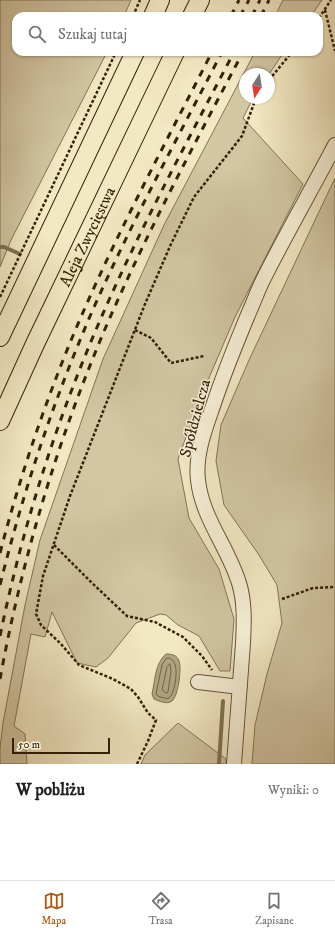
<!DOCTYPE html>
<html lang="pl">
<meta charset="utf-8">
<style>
:root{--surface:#fff;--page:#f2f2f2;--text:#202124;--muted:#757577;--line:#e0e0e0;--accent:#b45309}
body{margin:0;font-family:"IM FELL DW Pica",serif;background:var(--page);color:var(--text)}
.compass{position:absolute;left:239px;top:68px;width:36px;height:36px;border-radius:50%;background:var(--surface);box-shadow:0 1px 3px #0004;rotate:192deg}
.scale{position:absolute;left:12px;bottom:10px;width:98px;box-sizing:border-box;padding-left:4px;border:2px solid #342108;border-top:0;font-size:11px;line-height:14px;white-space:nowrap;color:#342108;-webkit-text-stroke:3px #f7f0d8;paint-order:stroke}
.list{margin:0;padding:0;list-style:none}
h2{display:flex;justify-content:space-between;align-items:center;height:52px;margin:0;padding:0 16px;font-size:17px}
h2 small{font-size:13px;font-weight:400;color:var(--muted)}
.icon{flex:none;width:22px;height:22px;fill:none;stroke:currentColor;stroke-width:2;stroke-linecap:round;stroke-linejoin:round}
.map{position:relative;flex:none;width:335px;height:764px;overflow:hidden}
.search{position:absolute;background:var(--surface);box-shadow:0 1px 3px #0004;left:12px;right:12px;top:12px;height:44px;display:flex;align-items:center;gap:10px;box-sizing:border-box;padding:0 14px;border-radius:12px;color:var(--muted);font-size:15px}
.sheet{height:116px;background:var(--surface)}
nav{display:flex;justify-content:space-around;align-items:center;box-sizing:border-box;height:56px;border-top:1px solid var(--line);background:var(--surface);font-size:11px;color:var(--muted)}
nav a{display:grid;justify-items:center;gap:2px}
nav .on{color:var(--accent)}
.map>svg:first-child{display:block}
.green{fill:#d2c6a3;stroke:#837456}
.water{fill:#b1a483;stroke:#7f7052}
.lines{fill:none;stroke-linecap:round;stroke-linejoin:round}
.shore{stroke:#726246;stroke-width:1}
.stream{stroke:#7f7052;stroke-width:4}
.minor-casing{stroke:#645337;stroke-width:16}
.major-casing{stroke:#342108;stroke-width:20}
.path{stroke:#342108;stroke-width:2.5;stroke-dasharray:3 2;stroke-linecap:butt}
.minor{stroke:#f7f0d8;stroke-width:14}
.major{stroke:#f2e8c3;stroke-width:18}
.rail{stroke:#342108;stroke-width:3;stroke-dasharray:7 7;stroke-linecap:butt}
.labels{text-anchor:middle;stroke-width:3;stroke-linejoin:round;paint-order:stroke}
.street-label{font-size:16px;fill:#342108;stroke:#f7f0d8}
</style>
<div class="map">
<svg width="335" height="764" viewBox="0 0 335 764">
<rect width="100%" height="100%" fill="#f2e8c3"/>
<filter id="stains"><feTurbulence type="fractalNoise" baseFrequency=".005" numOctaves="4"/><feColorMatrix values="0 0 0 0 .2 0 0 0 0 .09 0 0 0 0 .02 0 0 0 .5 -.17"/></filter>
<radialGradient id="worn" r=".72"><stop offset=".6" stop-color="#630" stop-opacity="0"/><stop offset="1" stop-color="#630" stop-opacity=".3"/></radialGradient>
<path class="green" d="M0 0H131L124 16H16V52H107L11 240 0 267Z
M283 0H322L311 16H275Z
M255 52H284L269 74H245V98H253L243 118 303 184 235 317 200 399 178 459 189 518 219 569 234 619 230 671H220L199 636 178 625 166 615 160 614 136 623 108 658 96 667 77 663 52 612 45 637 31 634 14 726 25 734 27 764H0V748L3 723 25 605 40 540 103 359 164 225Z
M335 178V764H252L255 725 267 674 282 623 277 585 259 555 224 505 216 461 221 425 249 360Z
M178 723 226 759V764H141L145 755Z"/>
<path class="water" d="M166 654C172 654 177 655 179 661 182 668 178 697 172 701 167 705 159 701 154 699L152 694C155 681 155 663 166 654Z"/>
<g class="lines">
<path class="shore" d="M167 658C183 657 174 695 170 697 167 700 161 697 158 696L156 694 162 665Z
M170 664 171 671 168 692 166 693 162 690 167 667Z"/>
<path class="stream" d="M0 247H4L20 254
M219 764 223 701"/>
<defs>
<path id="minor" d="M198 682 240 687
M234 764 243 643C244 624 245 602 239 583 228 547 202 518 198 480 195 455 205 429 213 406 224 373 237 341 250 310 255 299 259 287 265 276 287 232 312 189 335 145"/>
<g id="major">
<path d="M153 16 160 0"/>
<path d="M192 16 200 0"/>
<path d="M0 337 135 52"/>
<path id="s1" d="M0 421 35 344 175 52"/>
</g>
</defs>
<use href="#minor" class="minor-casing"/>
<use href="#major" class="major-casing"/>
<path class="path" d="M325 10 335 51
M133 16 140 0
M319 18 331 0
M269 80 292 52
M0 297 116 52
M135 330 151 338 171 363 204 356
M54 545 91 582 127 616 155 622 183 637 202 656 212 670
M282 599 313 588 335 587
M137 764 148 741 156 720 148 713 138 697 131 689 113 679 79 665 61 644 41 625 36 614 43 576 70 496 145 304 171 244 194 197 242 136 256 98"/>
<use href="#minor" class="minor"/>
<use href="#major" class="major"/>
<path class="rail" d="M231 16 239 0
M240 16 249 0
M252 16 260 0
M261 16 269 0
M0 553C19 480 43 408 72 338 113 240 164 146 212 52
M0 585C23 492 53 402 91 314 130 225 177 139 222 52
M0 636C22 529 55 425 98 325 138 232 187 142 234 52
M0 679C22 559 57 442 105 329 146 234 195 143 243 52"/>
</g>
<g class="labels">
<g class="street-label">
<text dy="6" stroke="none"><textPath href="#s1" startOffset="204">Aleja Zwycięstwa</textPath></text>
<text transform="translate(194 418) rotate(-75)" y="6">Spółdzielcza</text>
</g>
</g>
<rect width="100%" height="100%" filter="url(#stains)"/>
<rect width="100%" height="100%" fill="url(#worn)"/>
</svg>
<svg class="compass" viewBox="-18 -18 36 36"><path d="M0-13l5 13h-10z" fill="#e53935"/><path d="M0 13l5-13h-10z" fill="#757577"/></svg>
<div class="scale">50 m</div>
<div class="search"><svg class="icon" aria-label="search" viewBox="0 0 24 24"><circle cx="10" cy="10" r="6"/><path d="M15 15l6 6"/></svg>Szukaj tutaj</div>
</div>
<section class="sheet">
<h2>W pobliżu<small>Wyniki: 0</small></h2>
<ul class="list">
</ul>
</section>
<nav>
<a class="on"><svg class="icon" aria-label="map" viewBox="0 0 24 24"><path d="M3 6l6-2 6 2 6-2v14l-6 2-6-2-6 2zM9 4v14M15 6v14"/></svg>Mapa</a>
<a><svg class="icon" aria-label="directions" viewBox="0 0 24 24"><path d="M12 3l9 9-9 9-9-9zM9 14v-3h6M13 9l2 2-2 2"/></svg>Trasa</a>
<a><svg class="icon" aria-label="saved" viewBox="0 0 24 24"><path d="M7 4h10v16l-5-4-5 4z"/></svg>Zapisane</a>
</nav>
